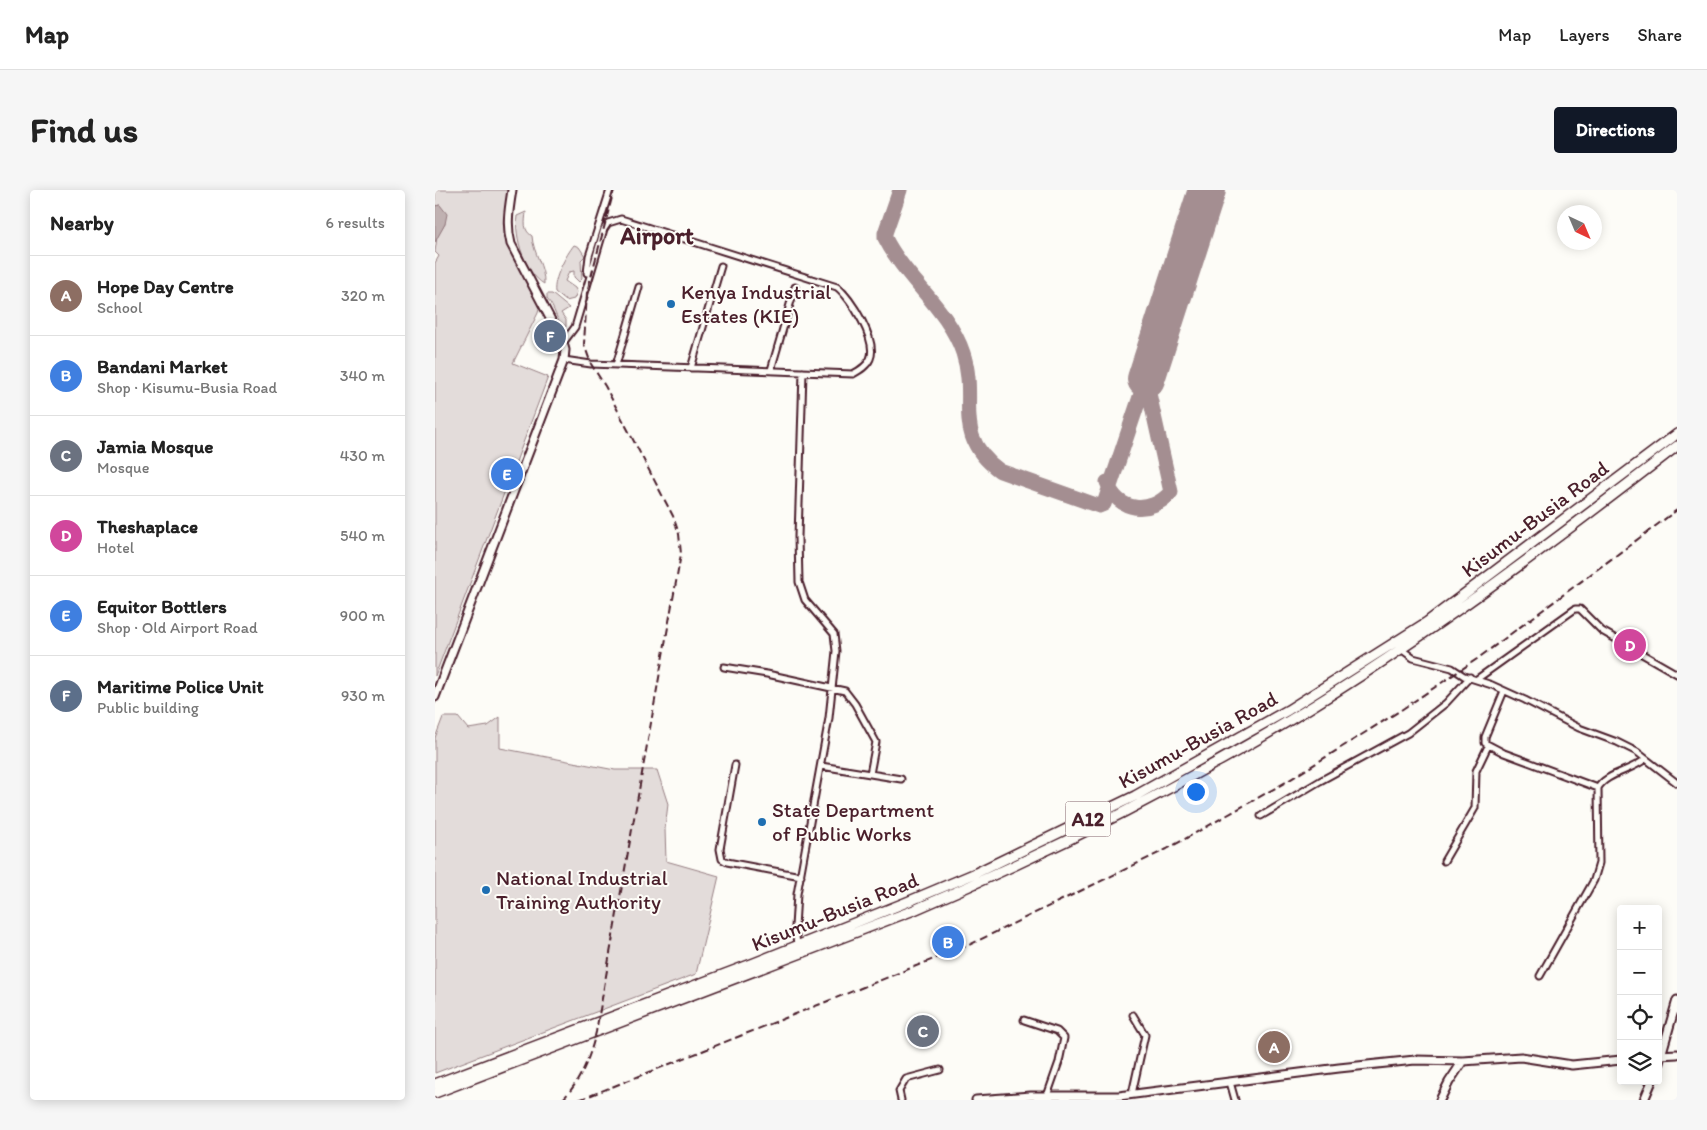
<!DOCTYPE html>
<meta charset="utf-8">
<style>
:root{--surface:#fff;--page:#f6f6f6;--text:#222;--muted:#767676;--line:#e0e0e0;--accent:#111827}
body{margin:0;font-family:Itim,sans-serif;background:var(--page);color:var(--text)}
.controls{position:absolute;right:15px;bottom:15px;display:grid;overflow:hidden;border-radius:5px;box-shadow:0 2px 12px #0003}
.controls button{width:45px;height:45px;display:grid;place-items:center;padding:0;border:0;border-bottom:1px solid var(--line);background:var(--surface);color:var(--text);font:25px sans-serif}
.compass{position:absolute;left:1122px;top:15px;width:45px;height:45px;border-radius:50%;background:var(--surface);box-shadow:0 2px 12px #0003;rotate:136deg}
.you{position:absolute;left:760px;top:601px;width:18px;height:18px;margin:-12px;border:4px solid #fff;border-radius:50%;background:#1a73e8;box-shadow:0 0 0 8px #1a73e833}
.badge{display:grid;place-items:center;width:32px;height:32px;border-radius:50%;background:var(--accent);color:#fff;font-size:16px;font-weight:700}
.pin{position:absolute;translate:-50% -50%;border:2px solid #fff;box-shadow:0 1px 5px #0006}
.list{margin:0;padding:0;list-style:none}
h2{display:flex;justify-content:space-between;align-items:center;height:65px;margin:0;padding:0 20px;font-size:21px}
h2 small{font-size:16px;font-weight:400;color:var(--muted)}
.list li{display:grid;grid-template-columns:32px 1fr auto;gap:15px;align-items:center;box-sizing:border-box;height:80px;padding:0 20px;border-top:1px solid var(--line)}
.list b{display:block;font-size:19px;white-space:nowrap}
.list p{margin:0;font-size:16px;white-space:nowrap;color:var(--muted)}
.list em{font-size:16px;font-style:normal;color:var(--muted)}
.icon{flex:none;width:28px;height:28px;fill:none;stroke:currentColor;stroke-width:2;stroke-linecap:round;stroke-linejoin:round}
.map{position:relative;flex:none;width:1242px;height:910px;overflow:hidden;border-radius:5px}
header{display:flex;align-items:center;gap:30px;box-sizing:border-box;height:70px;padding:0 25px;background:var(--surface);border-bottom:1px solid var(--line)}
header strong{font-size:24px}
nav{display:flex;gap:28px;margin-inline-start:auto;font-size:18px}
.intro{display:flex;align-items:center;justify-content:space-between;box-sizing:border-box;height:120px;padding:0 30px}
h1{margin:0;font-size:35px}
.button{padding:12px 22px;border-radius:5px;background:var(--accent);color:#fff;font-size:18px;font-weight:700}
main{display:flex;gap:30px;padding:0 30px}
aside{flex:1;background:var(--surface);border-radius:5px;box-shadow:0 2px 12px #0003}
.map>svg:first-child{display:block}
.green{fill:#e3dcda;stroke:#967e82}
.water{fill:#c0b1b1;stroke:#91777b}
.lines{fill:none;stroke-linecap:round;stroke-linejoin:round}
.taxiway{stroke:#a48e91;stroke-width:15}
.runway{stroke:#a48e91;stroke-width:38}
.street-casing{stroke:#4a1f2b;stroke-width:9}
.secondary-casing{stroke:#4a1f2b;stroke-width:11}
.highway-casing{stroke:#4a1f2b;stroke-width:12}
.street{stroke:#fdfcf7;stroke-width:5}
.secondary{stroke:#fdfcf7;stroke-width:7}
.highway{stroke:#fdfcf7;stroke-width:9}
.rail{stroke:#4a1f2b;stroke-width:2;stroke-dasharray:8 4;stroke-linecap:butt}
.poi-dot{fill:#1f6fb2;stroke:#fdfcf7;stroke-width:2}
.labels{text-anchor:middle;stroke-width:4;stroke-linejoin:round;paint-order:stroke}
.shield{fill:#fdfcf7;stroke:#806168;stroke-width:1}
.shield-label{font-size:20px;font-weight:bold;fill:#4a1f2b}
.poi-label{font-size:21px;fill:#4a1f2b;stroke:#fdfcf7;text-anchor:start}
.street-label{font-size:21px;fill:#4a1f2b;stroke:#fdfcf7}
.quarter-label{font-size:24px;font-weight:bold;fill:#4a1f2b;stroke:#fdfcf7}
</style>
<header>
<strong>Map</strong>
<nav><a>Map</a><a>Layers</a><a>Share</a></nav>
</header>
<div class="intro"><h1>Find us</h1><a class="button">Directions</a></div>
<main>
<aside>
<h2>Nearby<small>6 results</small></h2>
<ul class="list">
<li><span class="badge" style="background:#8d6e63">A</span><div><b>Hope Day Centre</b><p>School</p></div><em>320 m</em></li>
<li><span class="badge" style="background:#3f7fe0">B</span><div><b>Bandani Market</b><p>Shop · Kisumu-Busia Road</p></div><em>340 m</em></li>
<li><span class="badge" style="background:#6b7280">C</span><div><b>Jamia Mosque</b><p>Mosque</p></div><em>430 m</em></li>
<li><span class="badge" style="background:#d1479c">D</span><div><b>Theshaplace</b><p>Hotel</p></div><em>540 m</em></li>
<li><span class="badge" style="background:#3f7fe0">E</span><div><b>Equitor Bottlers</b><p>Shop · Old Airport Road</p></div><em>900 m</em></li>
<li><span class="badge" style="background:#5c6f8a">F</span><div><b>Maritime Police Unit</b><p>Public building</p></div><em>930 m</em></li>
</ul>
</aside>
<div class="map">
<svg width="1242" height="910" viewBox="0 0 1242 910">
<rect width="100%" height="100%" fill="#fdfcf7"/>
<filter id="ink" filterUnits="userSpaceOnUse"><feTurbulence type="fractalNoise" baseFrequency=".02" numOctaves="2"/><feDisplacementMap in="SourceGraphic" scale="10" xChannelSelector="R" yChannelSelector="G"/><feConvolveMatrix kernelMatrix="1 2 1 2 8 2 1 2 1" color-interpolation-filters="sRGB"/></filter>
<g filter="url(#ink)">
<path class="green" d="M0 0H77L72 40 106 112 103 123 78 173 113 187 0 486V73L4 66 0 62 2 47 10 34 5 15 0 16Z
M91 22C90 32 88 40 97 46 98 63 110 77 109 94 90 83 79 47 82 26Z
M139 55 144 57 150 66 146 70 147 89 144 92 139 87V81L134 82 130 91 140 98 142 102 139 109 131 111 120 102C118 89 131 65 139 55Z
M112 104H117L134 118 126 123 131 130V137C120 132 121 118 112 109Z
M8 527H23L33 539 53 536 65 527V558L180 580H222L233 614 230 639 231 671 284 686 261 784 0 883V548Z"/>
<path class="water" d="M5 15 12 24 10 34 0 52V16Z"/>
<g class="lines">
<path class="taxiway" d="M465 0 450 43V48C470 88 514 120 528 163 544 211 515 244 565 281L664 316 669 314 711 189
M672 292C683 323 716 325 736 302L711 190"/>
<path class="runway" d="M711 189 772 0"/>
<defs>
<path id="street" d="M152 83 154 66 175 0
M128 153 140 137 169 39 173 33 186 29 402 97C416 108 443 151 435 169 432 176 425 180 418 184L156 174 129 170
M181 175 204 97
M256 178 286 76
M336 180 360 97
M966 459 978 468 1017 478 1029 486 1057 495 1090 510 1144 538 1182 552 1202 562 1242 593
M289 477 332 484 410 501 420 514 441 552 435 584
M1042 489 1140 419H1145L1167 441 1242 484
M1069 501 1050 547V553L1069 563 1163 598
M300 575 285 659 287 669 292 672 366 686
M386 576 466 589
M826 626 885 591 973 543 1011 513 1035 487
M1009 671 1040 618 1041 581 1053 556
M362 755 360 737 362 704 394 528 401 461 399 444 370 410 364 392 363 347 368 182
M1105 786 1159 690 1164 673 1163 598C1171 583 1197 581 1210 569
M589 830 622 841 629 848 624 872 612 906
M795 892 800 910
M697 904 710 845 698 825
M466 910 464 901 471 889 505 880"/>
<path id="secondary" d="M0 507 129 170 130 160 128 153 76 54C71 35 74 19 77 0
M1224 865 1242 864
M1223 876 1242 810
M541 910 596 906H684L904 878 980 870 1028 871 1086 867 1137 875 1186 870
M1005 910 1014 892 1028 871
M1209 910 1217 891"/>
<path id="highway" d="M0 894 319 773 472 712 541 683 700 606 853 520 992 432 1242 244
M0 903 479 720C590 673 698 620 802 561 958 473 1101 365 1242 256"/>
</defs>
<use href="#street" class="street-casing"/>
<use href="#secondary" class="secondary-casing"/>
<use href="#highway" class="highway-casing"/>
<use href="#street" class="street"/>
<use href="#secondary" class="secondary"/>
<use href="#highway" class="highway"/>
<path class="rail" d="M127 910C146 891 155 867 161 842L246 364 244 344 238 326 170 196 156 174 149 154 152 102 179 0
M144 910 534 755 732 659 851 592 963 522 1042 469 1242 320"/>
</g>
</g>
<g class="poi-dot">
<circle cx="236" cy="114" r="5"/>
<circle cx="327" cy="632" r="5"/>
<circle cx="51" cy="700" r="5"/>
</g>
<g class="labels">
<rect class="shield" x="630.5" y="611.5" width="45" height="35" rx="4"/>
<g class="shield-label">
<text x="653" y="636">A12</text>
</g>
<g class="poi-label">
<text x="246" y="109">Kenya Industrial<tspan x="246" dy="24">Estates (KIE)</tspan></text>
<text x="337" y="627">State Department<tspan x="337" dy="24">of Public Works</tspan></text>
<text x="61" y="695">National Industrial<tspan x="61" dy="24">Training Authority</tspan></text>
</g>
<g class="street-label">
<text transform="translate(1100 329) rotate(-37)" y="7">Kisumu-Busia Road</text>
<text transform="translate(763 550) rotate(-29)" y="7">Kisumu-Busia Road</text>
<text transform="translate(400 722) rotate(-22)" y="7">Kisumu-Busia Road</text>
</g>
<g class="quarter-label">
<text x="222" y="54">Airport</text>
</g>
</g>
</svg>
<div class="controls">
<button>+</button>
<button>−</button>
<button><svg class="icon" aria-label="locate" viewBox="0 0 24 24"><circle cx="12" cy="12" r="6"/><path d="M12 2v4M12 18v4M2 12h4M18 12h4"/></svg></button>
<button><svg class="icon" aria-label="layers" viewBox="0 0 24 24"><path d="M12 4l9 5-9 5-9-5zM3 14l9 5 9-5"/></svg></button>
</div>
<svg class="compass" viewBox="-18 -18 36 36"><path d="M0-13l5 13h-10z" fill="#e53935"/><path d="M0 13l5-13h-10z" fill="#767676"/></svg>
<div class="you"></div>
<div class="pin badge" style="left:839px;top:857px;background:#8d6e63">A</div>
<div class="pin badge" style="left:513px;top:752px;background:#3f7fe0">B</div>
<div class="pin badge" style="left:488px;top:841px;background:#6b7280">C</div>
<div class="pin badge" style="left:1195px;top:455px;background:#d1479c">D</div>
<div class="pin badge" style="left:72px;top:284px;background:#3f7fe0">E</div>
<div class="pin badge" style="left:115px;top:146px;background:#5c6f8a">F</div>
</div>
</main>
